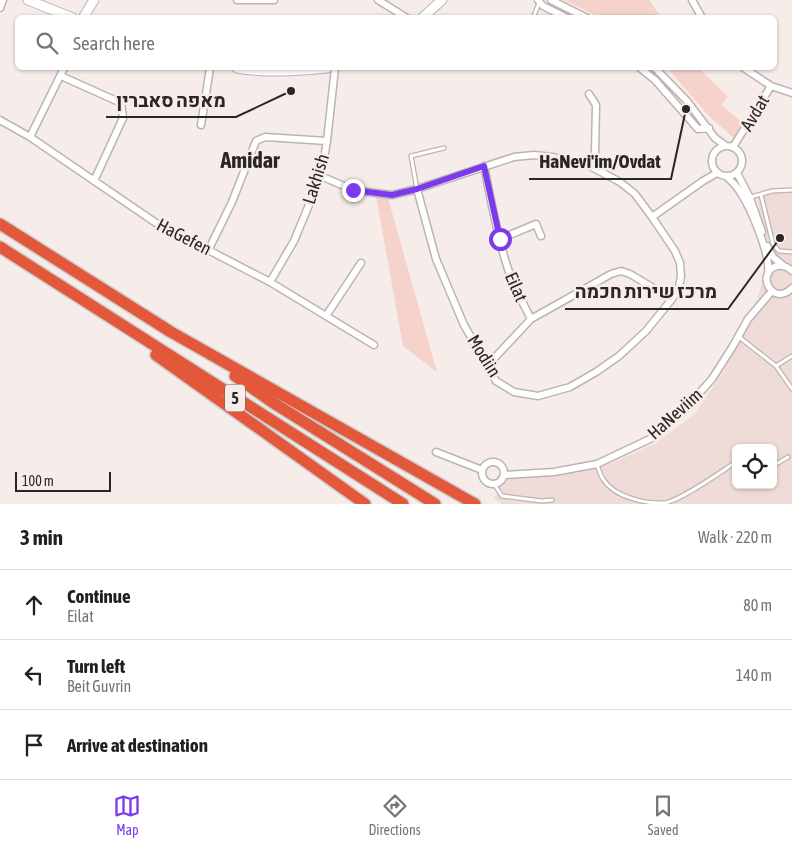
<!DOCTYPE html>
<meta charset="utf-8">
<style>
:root{--surface:#fff;--page:#f2f2f2;--text:#202124;--muted:#757577;--line:#e0e0e0;--accent:#7c3aed}
body{margin:0;font-family:"Asap Condensed",Heebo,sans-serif;background:var(--page);color:var(--text)}
.controls{position:absolute;right:15px;bottom:15px;display:grid;overflow:hidden;border-radius:8px;box-shadow:0 1px 4px #0004}
.controls button{width:45px;height:45px;display:grid;place-items:center;padding:0;border:0;border-bottom:1px solid var(--line);background:var(--surface);color:var(--text);font:25px sans-serif}
.scale{position:absolute;left:15px;bottom:12px;width:96px;box-sizing:border-box;padding-left:5px;border:2px solid #2a2625;border-top:0;font-size:14px;line-height:18px;white-space:nowrap;color:#2a2625;-webkit-text-stroke:4px #f6ece9;paint-order:stroke}
.stop{position:absolute;width:15px;height:15px;margin:-11px;border:4px solid #7c3aed;border-radius:50%;background:#fff}
.stop.end{background:#7c3aed;border-color:#fff;box-shadow:0 1px 5px #0008}
.list{margin:0;padding:0;list-style:none}
h2{display:flex;justify-content:space-between;align-items:center;height:65px;margin:0;padding:0 20px;font-size:21px}
h2 small{font-size:16px;font-weight:400;color:var(--muted)}
.list li{display:grid;grid-template-columns:32px 1fr auto;gap:15px;align-items:center;box-sizing:border-box;height:70px;padding:0 20px;border-top:1px solid var(--line)}
.list b{display:block;font-size:19px;white-space:nowrap}
.list p{margin:0;font-size:16px;white-space:nowrap;color:var(--muted)}
.list em{font-size:16px;font-style:normal;color:var(--muted)}
.icon{flex:none;width:28px;height:28px;fill:none;stroke:currentColor;stroke-width:2;stroke-linecap:round;stroke-linejoin:round}
.map{position:relative;flex:none;width:792px;height:504px;overflow:hidden}
.search{position:absolute;background:var(--surface);box-shadow:0 1px 4px #0004;left:15px;right:15px;top:15px;height:55px;display:flex;align-items:center;gap:12px;box-sizing:border-box;padding:0 18px;border-radius:8px;color:var(--muted);font-size:19px}
.sheet{height:275px;background:var(--surface)}
nav{display:flex;justify-content:space-around;align-items:center;box-sizing:border-box;height:70px;border-top:1px solid var(--line);background:var(--surface);font-size:14px;color:var(--muted)}
nav a{display:grid;justify-items:center;gap:2px}
nav .on{color:var(--accent)}
.map>svg:first-child{display:block}
.built{fill:#efdcd8;fill-rule:evenodd}
.green{fill:#f5d3cb}
.lines{fill:none;stroke-linecap:round;stroke-linejoin:round}
.lane-casing{stroke:#bdb4b2;stroke-width:5.5}
.street-casing{stroke:#bdb4b2;stroke-width:9}
.secondary-casing{stroke:#bdb4b2;stroke-width:11}
.highway-casing{stroke:#cccbcb;stroke-width:14}
.lane{stroke:#fff;stroke-width:3}
.street{stroke:#fff;stroke-width:6}
.secondary{stroke:#fff;stroke-width:9}
.highway{stroke:#e3573b;stroke-width:11}
.route{stroke:#7c3aed;stroke-width:6}
.labels{text-anchor:middle;stroke-width:5;stroke-linejoin:round;paint-order:stroke}
.shield{fill:#f6ece9;stroke:#676160;stroke-width:1}
.shield-label{font-size:16px;font-weight:bold;fill:#2a2625}
.street-label{font-size:18px;fill:#2a2625;stroke:#f6ece9}
.district-label{font-size:22px;font-weight:bold;fill:#2a2625;stroke:#f6ece9}
.leader{fill:none;stroke:#2a2625;stroke-width:2}
.callout-dot{fill:#2a2625;stroke:#f6ece9;stroke-width:2}
.callout-label{font-size:19px;text-anchor:middle;font-weight:bold;fill:#2a2625;stroke:#f6ece9;stroke-width:5;stroke-linejoin:round;paint-order:stroke}
</style>
<div class="map">
<svg width="792" height="504" viewBox="0 0 792 504">
<rect width="100%" height="100%" fill="#f6ece9"/>
<path class="built" d="M792 188V504H502L494 499 504 478 554 476 585 471 612 463 654 444 695 414 724 370 750 321 763 280 766 241 757 198ZM736 448H773V485H736Z"/>
<path class="green" d="M564 0H649L661 17H599Z
M667 68H699L728 97 721 105 745 124 734 138 709 116Z
M376 196 388 198 437 372 403 346Z"/>
<g class="lines">
<defs>
<path id="lane" d="M533 18 539 3
M417 189 411 156 444 148
M761 195 773 244 779 251 792 252
M751 197 772 191 792 190
M739 337 776 366 792 356
M776 366 792 389
M597 465C599 469 600 475 603 479 614 497 645 504 665 503 683 499 719 473 736 462
M773 466 788 457
M494 484 502 496 542 501 552 500"/>
<path id="street" d="M237 0H274
M378 0 407 18
M538 0 543 6 567 18
M551 0 587 18
M692 0 702 18
M0 8 3 0
M640 68 655 80 698 129 709 128
M655 68 687 101 715 138 726 146
M744 68 771 86 792 93
M61 76 121 103 123 118 94 181
M589 94 596 105 595 155 590 166
M0 120 30 137 156 223 270 282 374 345
M201 125 210 68
M30 137 64 68
M712 161a15 15 0 1 1 30 0a15 15 0 1 1-30 0Z
M733 147 771 86
M484 166C491 200 497 236 508 269 514 287 523 303 531 319
M737 173 750 198 762 232
M321 176 353 190 392 195 417 189 514 157 534 155 552 157 590 166 620 182 635 194 652 217 675 251 680 263 681 276 679 287 672 299 646 331 619 356 596 372 570 387 538 396 514 392 496 381 464 325 436 259 417 189
M727 177C732 182 737 186 740 192 751 208 771 256 768 274
M652 217 703 181 717 173
M500 239 536 224 541 236
M767 246 773 257 784 266
M209 249 232 202 256 141 265 137 327 141
M792 271C788 267 783 265 777 266 755 272 772 308 792 288
M270 282 294 241 321 176 327 141 335 68
M326 316 361 263
M487 366 531 319 611 274 621 271 630 274 672 299
M436 452 482 470
M482 473a11 11 0 1 1 22 0a11 11 0 1 1-22 0Z
M504 475 554 472 597 464 652 438 686 408 712 379 733 346 748 319 772 291"/>
<path id="secondary" d="M28 0 73 18
M83 18 94 0
M422 18 442 0
M237 68C267 73 297 71 327 68"/>
<path id="highway" d="M0 224 171 332 475 504
M0 247 403 504
M156 355 365 504
M235 376 272 402 435 504"/>
</defs>
<use href="#lane" class="lane-casing"/>
<use href="#street" class="street-casing"/>
<use href="#secondary" class="secondary-casing"/>
<use href="#highway" class="highway-casing"/>
<use href="#lane" class="lane"/>
<use href="#street" class="street"/>
<use href="#secondary" class="secondary"/>
<use href="#highway" class="highway"/>
</g>
<g class="lines">
<path class="route" d="M353 190 392 195 417 189 484 166 500 239"/>
</g>
<g class="labels">
<rect class="shield" x="225" y="384.5" width="20" height="27" rx="4"/>
<g class="shield-label">
<text x="235" y="404">5</text>
</g>
<g class="street-label">
<text transform="translate(755 113) rotate(-59)" y="6">Avdat</text>
<text transform="translate(316 179) rotate(-73)" y="6">Lakhish</text>
<text transform="translate(184 237) rotate(27)" y="6">HaGefen</text>
<text transform="translate(516 287) rotate(66)" y="6">Eilat</text>
<text transform="translate(484 356) rotate(58)" y="6">Modiin</text>
<text transform="translate(675 414) rotate(-42)" y="6">HaNeviim</text>
</g>
<g class="district-label">
<text x="250" y="168">Amidar</text>
</g>
</g>
<path class="leader" d="M291 91L236 117H106M686 109L671 179H529M780 238L728 309H565"/>
<g class="callout-dot">
<circle cx="291" cy="91" r="5"/>
<circle cx="686" cy="109" r="5"/>
<circle cx="780" cy="238" r="5"/>
</g>
<g class="callout-label">
<text x="171" y="107">מאפה סאברין</text>
<text x="600" y="168">HaNevi'im/Ovdat</text>
<text x="646" y="298">מרכז שירות חכמה</text>
</g>
</svg>
<div class="controls">
<button><svg class="icon" aria-label="locate" viewBox="0 0 24 24"><circle cx="12" cy="12" r="6"/><path d="M12 2v4M12 18v4M2 12h4M18 12h4"/></svg></button>
</div>
<div class="scale">100 m</div>
<div class="stop" style="left:500px;top:239px"></div>
<div class="stop end" style="left:353px;top:190px"></div>
<div class="search"><svg class="icon" aria-label="search" viewBox="0 0 24 24"><circle cx="10" cy="10" r="6"/><path d="M15 15l6 6"/></svg>Search here</div>
</div>
<section class="sheet">
<h2>3 min<small>Walk · 220 m</small></h2>
<ul class="list">
<li><svg class="icon" aria-label="ahead" viewBox="0 0 24 24"><path d="M12 20V5M6 11l6-6 6 6"/></svg><div><b>Continue</b><p>Eilat</p></div><em>80 m</em></li>
<li><svg class="icon" aria-label="left" viewBox="0 0 24 24"><path d="M17 20v-9H6M10 6l-5 5 5 5"/></svg><div><b>Turn left</b><p>Beit Guvrin</p></div><em>140 m</em></li>
<li><svg class="icon" aria-label="arrive" viewBox="0 0 24 24"><path d="M6 21V4h12l-3 4 3 4H6"/></svg><div><b>Arrive at destination</b></div></li>
</ul>
</section>
<nav>
<a class="on"><svg class="icon" aria-label="map" viewBox="0 0 24 24"><path d="M3 6l6-2 6 2 6-2v14l-6 2-6-2-6 2zM9 4v14M15 6v14"/></svg>Map</a>
<a><svg class="icon" aria-label="directions" viewBox="0 0 24 24"><path d="M12 3l9 9-9 9-9-9zM9 14v-3h6M13 9l2 2-2 2"/></svg>Directions</a>
<a><svg class="icon" aria-label="saved" viewBox="0 0 24 24"><path d="M7 4h10v16l-5-4-5 4z"/></svg>Saved</a>
</nav>
